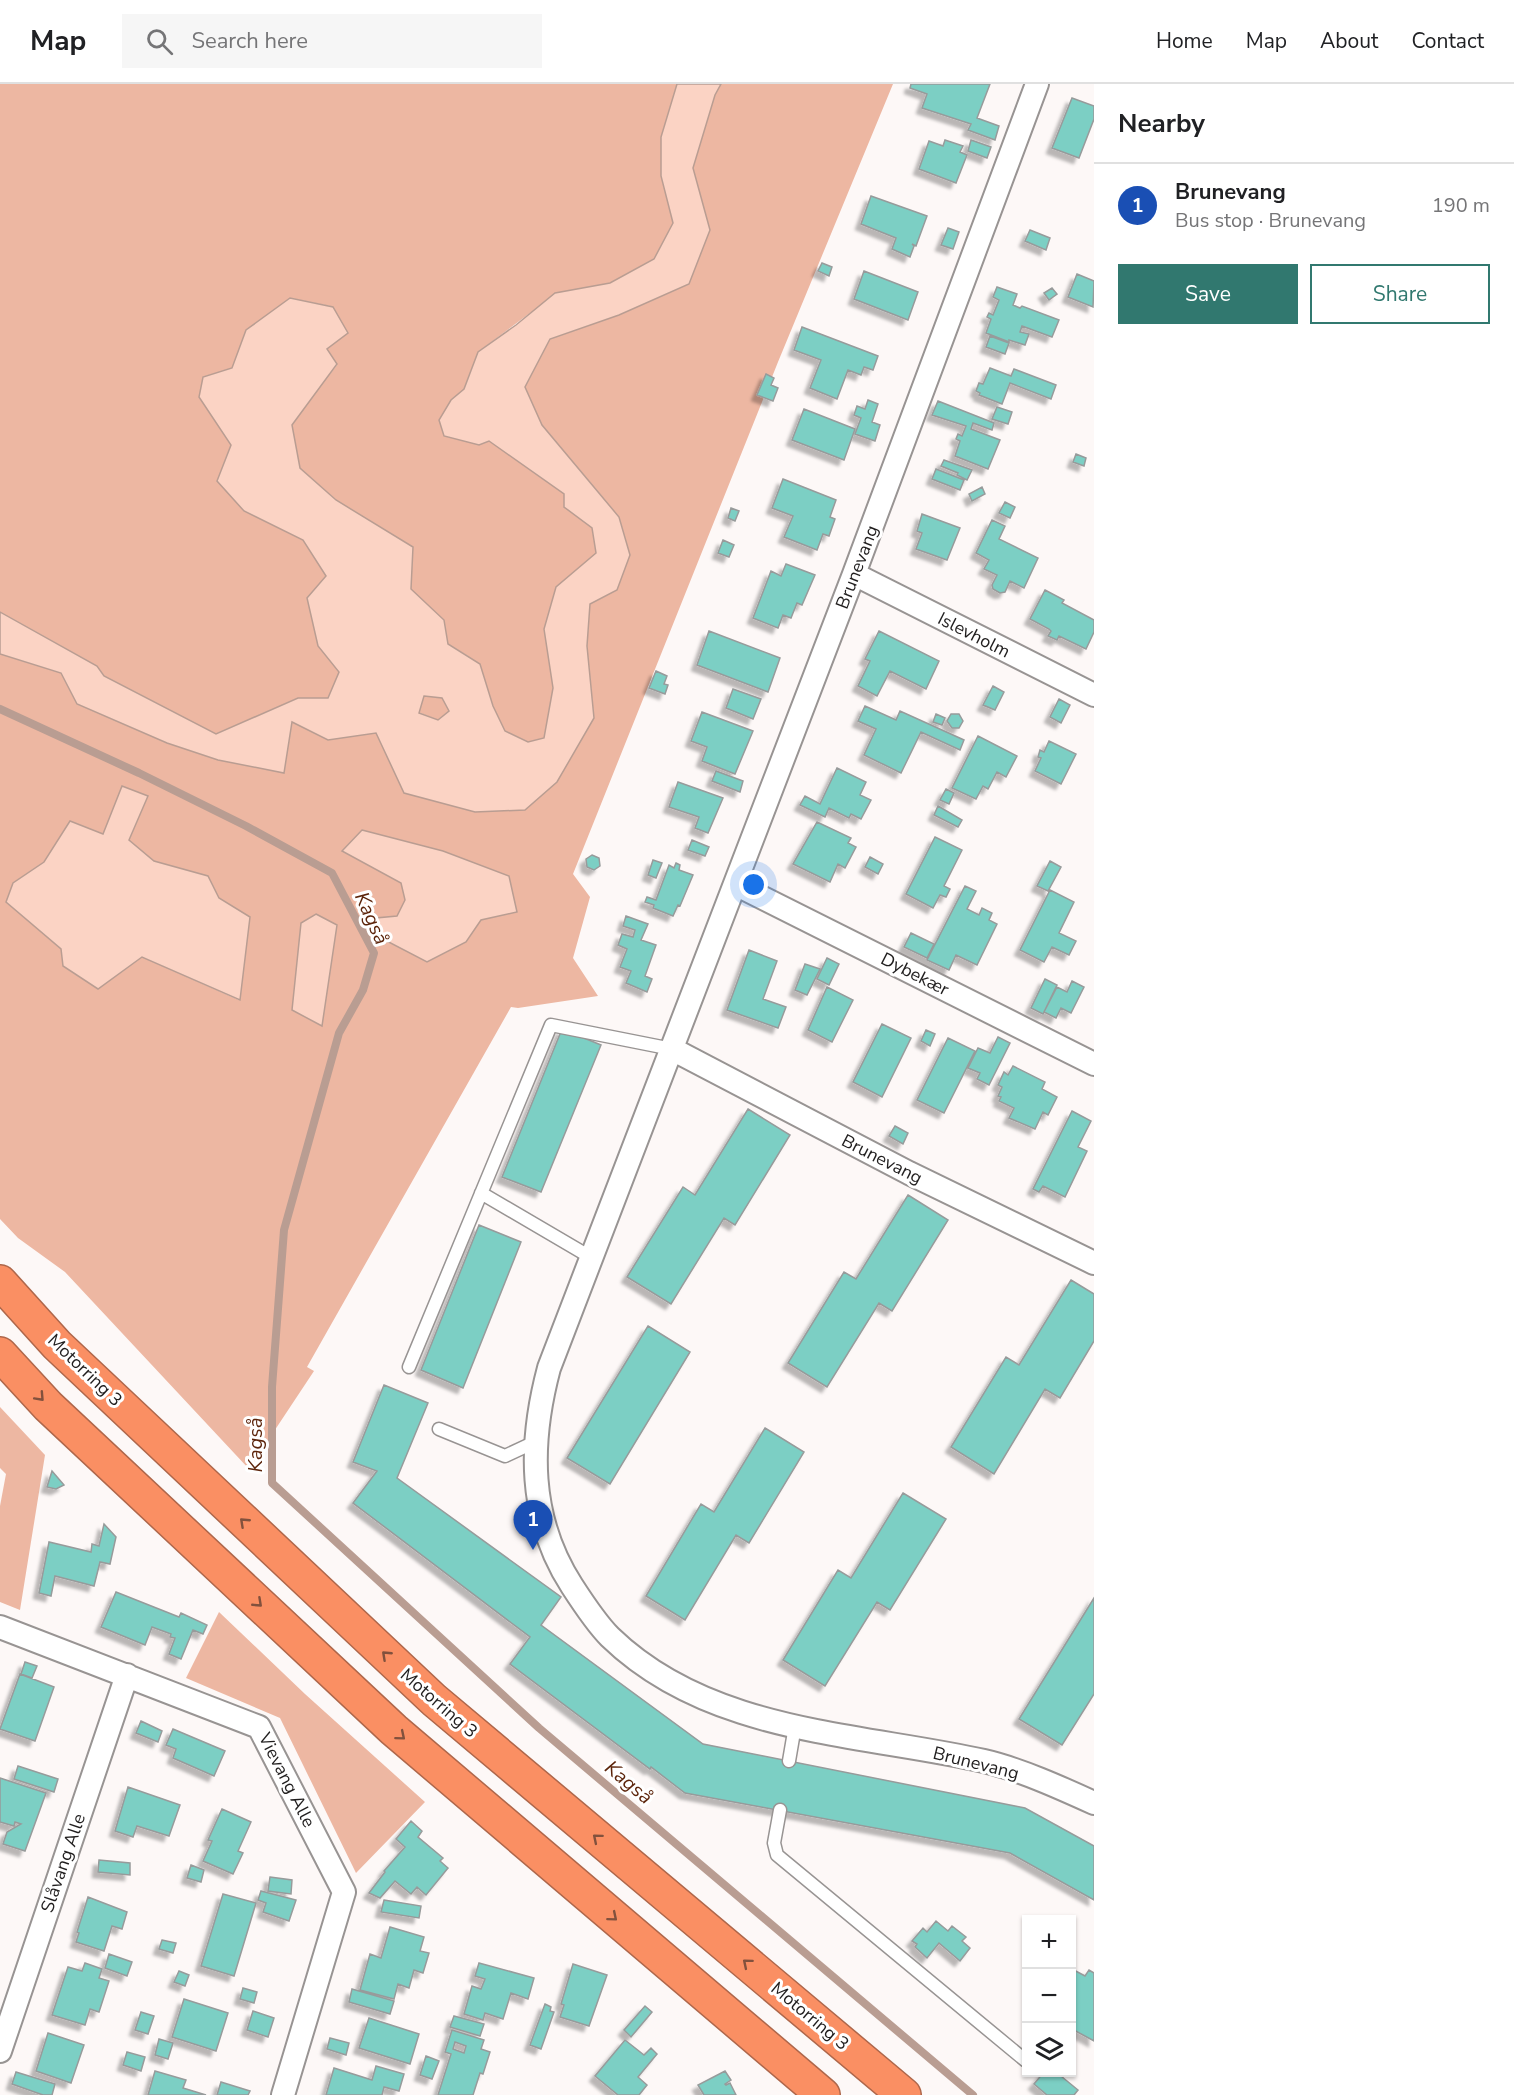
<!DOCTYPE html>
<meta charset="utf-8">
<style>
:root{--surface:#fff;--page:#f6f6f6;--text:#202124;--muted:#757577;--line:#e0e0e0;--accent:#31786f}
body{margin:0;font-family:"Nunito Sans",sans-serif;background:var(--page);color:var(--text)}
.controls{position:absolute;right:18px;bottom:18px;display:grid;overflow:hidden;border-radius:0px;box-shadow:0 2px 4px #0004}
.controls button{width:54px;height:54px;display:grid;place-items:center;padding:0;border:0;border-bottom:2px solid var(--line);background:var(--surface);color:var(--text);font:30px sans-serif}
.you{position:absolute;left:754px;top:801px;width:21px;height:21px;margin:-15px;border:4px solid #fff;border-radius:50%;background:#1a73e8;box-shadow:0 0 0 9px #1a73e833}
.badge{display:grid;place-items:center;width:39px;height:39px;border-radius:50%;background:var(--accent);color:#fff;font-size:20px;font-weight:700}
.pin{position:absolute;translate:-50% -50px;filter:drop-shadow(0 2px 3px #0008)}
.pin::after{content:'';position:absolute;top:32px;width:21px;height:18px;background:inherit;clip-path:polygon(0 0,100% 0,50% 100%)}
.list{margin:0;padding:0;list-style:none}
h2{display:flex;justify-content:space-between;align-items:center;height:78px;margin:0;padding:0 24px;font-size:26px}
h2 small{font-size:20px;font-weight:400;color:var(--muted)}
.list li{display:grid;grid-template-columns:39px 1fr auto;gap:18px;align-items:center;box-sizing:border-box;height:84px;padding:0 24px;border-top:2px solid var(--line)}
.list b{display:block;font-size:22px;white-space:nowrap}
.list p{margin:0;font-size:20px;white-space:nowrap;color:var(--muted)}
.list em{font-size:20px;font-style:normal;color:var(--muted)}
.actions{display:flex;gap:12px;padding:18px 24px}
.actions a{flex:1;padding:14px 0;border:2px solid var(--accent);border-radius:0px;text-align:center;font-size:21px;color:var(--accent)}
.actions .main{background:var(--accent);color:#fff}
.icon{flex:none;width:33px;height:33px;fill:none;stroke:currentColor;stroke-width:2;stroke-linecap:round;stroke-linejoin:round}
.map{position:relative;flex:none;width:1094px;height:2011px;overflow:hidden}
header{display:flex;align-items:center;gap:36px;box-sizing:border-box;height:84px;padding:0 30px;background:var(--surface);border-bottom:2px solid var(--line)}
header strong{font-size:28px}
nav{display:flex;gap:33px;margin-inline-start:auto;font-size:21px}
.search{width:420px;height:54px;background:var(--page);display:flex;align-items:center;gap:15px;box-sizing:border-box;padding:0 21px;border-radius:0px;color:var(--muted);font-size:22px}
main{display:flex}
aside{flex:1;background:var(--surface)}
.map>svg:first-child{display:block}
.green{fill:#edb7a2;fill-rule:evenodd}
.water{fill:#fbd3c4;stroke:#b99d92;stroke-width:1.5;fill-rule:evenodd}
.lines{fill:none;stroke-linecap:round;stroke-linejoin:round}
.stream{stroke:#b99d92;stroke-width:8}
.building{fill:#7ccfc4;stroke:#979b9b;stroke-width:1.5;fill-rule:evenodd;filter:url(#shadow)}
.service-casing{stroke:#989493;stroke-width:15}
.minor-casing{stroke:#989493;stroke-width:26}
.motorway-casing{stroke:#ae674b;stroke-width:36}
.service{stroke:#fff;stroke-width:12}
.minor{stroke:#fff;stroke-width:22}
.motorway{stroke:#fa8f63;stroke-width:33}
.oneway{stroke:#82513d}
.labels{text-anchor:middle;stroke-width:6;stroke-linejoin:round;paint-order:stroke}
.street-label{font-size:18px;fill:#201e1e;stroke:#fff}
.water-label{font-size:20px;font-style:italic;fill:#5c240a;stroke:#fff}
</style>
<header>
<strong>Map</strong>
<div class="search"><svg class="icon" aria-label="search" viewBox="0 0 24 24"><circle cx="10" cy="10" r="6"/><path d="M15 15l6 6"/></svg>Search here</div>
<nav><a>Home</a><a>Map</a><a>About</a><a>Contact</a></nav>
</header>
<main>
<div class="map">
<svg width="1094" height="2011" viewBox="0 0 1094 2011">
<defs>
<filter id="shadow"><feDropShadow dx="-5.5" dy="5.5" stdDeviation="1.5" flood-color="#0004"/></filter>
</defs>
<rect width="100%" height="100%" fill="#fdf8f7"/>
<path class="green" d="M0 0H677L661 53V92L673 139 654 175 610 199 573 206 530 229 478 268 464 305 451 316 538 379 592 444 596 469 549 574 553 604 544 654 528 658 505 647 468 572 448 560 397 491 412 463 336 416 300 384 281 321 330 290 337 281 327 266 336 228 330 222 290 214 232 284 203 293 220 344 231 361 222 384 328 472 326 493 339 588 328 615 298 614 216 650 104 592 97 582 0 528Z
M696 0H893L778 278 573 790 590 813 573 874 598 912 518 924 511 923 307 1283 314 1287 249 1385 65 1188 18 1154 0 1135V570L61 589 77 620 167 659 218 676 286 673 292 638 350 627 475 728 594 634 587 562 590 520 617 506 619 433 542 341 525 303 550 255 619 231 706 139 693 84ZM148 712 129 756 154 777 208 792 219 814 249 833 239 916 142 873 113 893 61 865 6 818 13 799 44 778 103 750Z
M424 612 442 614 449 627 438 636 418 628Z
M0 1323 45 1371 20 1526 0 1518V1422L6 1390 0 1384Z
M219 1528 305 1610 425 1718 356 1789 280 1634 186 1594Z"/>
<path class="water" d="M677 0H721L715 11 693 84 710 146 689 200 619 231 550 255 525 303 542 341 619 433 630 471 617 506 590 520 587 562 594 634 557 698 525 726 475 728 404 709 376 649 328 656 292 638 284 689 218 676 167 659 77 620 61 589 0 570V528L97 582 104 592 216 650 298 614H328L339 588 318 562 307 514 326 492 303 456 244 427 217 397 231 361 199 313 203 293 232 284 246 246 290 214 333 223 348 249 327 265 337 280 292 341 300 384 336 416 413 463 411 505 444 536 448 560 480 580 493 622 505 647 528 658 544 654 553 604 544 545 556 503 596 469 592 444 564 423V410L489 357 479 361 444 352 439 336 451 316 464 305 478 268 516 241 555 209 610 199 654 175 673 139 661 92V53ZM424 612 442 614 449 627 438 636 419 629Z
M122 702 148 712 129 756 154 777 208 792 219 814 250 833 240 916 142 873 98 905 63 882 61 865 6 818 13 799 44 778 70 737 103 750Z
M362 746 443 767 509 792 517 828 481 836 466 858 427 878 379 853 376 834 397 832 405 816 401 799 342 767Z
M316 830 337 841 322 942 292 926 301 839Z"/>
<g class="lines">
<path class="stream" d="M0 625 139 689 246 742 332 789 374 869 363 906 339 949 284 1146 272 1303V1399L539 1644 973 2011"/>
</g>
<path class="building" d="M911 0H990L977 34 999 42 995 56 968 46 971 40 922 24 927 10 910 4Z
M1072 14 1094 22V35L1079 74 1052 64Z
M945 56 963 62 960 68 967 71 956 99 919 85 929 57 943 62Z
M971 56 991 63 987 74 968 67Z
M871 112 927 132 916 162 912 160 914 162 910 173 892 165 896 154 861 140Z
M948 144 959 148 953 165 941 161Z
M1030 146 1050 154 1046 166 1025 157Z
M822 179 832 183 829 192 818 187Z
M864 187 918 208 908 236 854 215Z
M1077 190 1094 197 1093 223 1068 213Z
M997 203 1017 210 1013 221 1020 224 1022 222 1059 236 1052 253 1022 242 1020 248 1029 250 1025 261 1009 256V258L986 249 991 235 987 233 989 229 993 231 999 216 993 213Z
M1052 204 1057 210 1049 216 1044 209Z
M802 243 878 272 873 286 864 283 861 291 848 286 837 315 810 304 821 276 794 266Z
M990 252 1009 259 1005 270 986 263Z
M990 284 1011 292 1014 285 1056 301 1051 315 1010 299 1002 320 979 311 980 309 976 307 979 299 983 300Z
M766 290 774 294 771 301 778 304 773 317 757 311Z
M868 316 878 320 872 338 880 341 875 357 855 350 861 334 854 331 857 322 865 325Z
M938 317 994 339 992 346 973 339 971 345 1000 356 988 385 955 372 960 357 956 355 958 350 962 352 966 342 932 331Z
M997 323 1012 328 1008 340 992 335Z
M804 325 855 345 844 376 792 356Z
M1076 370 1086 374 1084 382 1073 378Z
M944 376 972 386 967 396 957 391 958 389 941 382Z
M936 385 964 396 960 406 932 395Z
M783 395 836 416 830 433 835 435 829 452 823 450 817 466 784 453 793 432 772 424Z
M982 403 985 410 972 417 969 410Z
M1005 418 1015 423 1010 434 999 429Z
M731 424 739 427 735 437 728 434Z
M922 430 960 444 947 476 916 465 922 449 917 447Z
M992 436 1005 442 999 455 1038 474 1024 504 1010 497 1005 508 1000 509 993 505 992 501 997 491 984 485 989 476 976 469Z
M723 456 734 461 729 473 718 469Z
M786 480 815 491 802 521 797 519 791 534 783 531 778 544 753 534 771 487 781 492Z
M1045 506 1064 516 1062 519 1094 536V548L1086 565 1059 552 1057 556 1048 552 1051 547 1049 545 1030 535Z
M709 547 780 574 768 608 697 581Z
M879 547 939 577 926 605 890 587 877 612 858 602 870 577 865 575Z
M656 587 667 592 664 600 668 601 665 610 649 604Z
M993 602 1004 608 995 626 983 621Z
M733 605 761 615 753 635 726 624Z
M1059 615 1070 621 1061 639 1050 633Z
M865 622 896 636 900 627 964 656 960 666 921 648 901 689 864 671 876 645 858 637Z
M702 628 753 647 735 690 702 677 707 663 691 657Z
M936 630 945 634 942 641 933 638Z
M951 630H959L963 637 959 644H952L947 637Z
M978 652 1017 672 1006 693 997 688 988 705 983 702 976 715 952 704Z
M1049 657 1076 670 1061 700 1035 687 1041 674 1038 673 1040 666 1044 668Z
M837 684 866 698 860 711 871 716 861 735 851 730 849 734 829 724 825 733 800 721 805 712 820 720Z
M716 687 743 697 740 708 712 697Z
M678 698 723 714 708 749 695 744 699 733 669 723Z
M946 705 954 709 949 720 940 716Z
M938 722 962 736 958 743 934 731Z
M817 738 851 754 848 759 856 763 845 784 838 780 830 798 793 780Z
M935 753 962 766 944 802 950 805 946 813 940 811 933 824 906 810Z
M692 756 709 763 705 772 688 766Z
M592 771 599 774 600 782 594 786 587 783 586 775Z
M870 773 883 780 878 790 865 783Z
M653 776 662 779 656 794 648 791Z
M1050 777 1061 783 1048 807 1037 802Z
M676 779 680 781 679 786 693 791 680 822 678 821 673 832 653 824 654 821 645 818 647 813 656 816 669 781 674 784Z
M965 802 976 807 967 825 979 831 982 824 992 829 989 836 997 840 977 881 956 871 949 886 927 876Z
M1050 806 1074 818 1059 849 1076 857 1069 871 1052 863 1044 878 1020 866Z
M626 832 648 840 641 856 656 861 645 892 652 895 647 908 626 899 631 887 620 883 627 865 618 861 622 850 633 853 635 846 623 842Z
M911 849 934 860 927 874 904 863Z
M749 866 777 877 763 915 786 923 778 944 727 926Z
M827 874 839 880 829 901 817 895Z
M805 880 820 885 807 911 795 906Z
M1045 895 1057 901 1043 930 1031 924Z
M1072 897 1084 903 1071 929 1061 924 1056 934 1044 928 1057 903 1067 908Z
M827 903 853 916 832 958 808 946Z
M882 940 911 954 882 1013 853 998Z
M562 945 601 961 541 1108 502 1093Z
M926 946 935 950 930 962 921 957Z
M998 953 1010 959 989 1001 977 995 980 989 968 984 978 964 990 969Z
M948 954 975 967 944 1029 917 1016Z
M1013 982 1045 998 1042 1005 1057 1013 1048 1031 1043 1028 1035 1045 1009 1034 1014 1024 999 1017 1001 1013 998 1012 1002 1003 998 1001 1004 988 1008 991Z
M748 1025 790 1051 735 1141 724 1134 671 1220 627 1193 683 1103 695 1111Z
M1072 1027 1091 1037 1078 1063 1087 1067 1065 1113 1043 1102 1039 1108 1033 1105Z
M895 1042 908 1049 903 1060 889 1052Z
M908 1111 948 1136 892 1227 879 1219 827 1303 788 1279 844 1188 856 1195Z
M479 1141 521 1158 463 1304 421 1286Z
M1071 1196 1094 1210V1257L1060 1314 1045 1305 994 1390 951 1363 1006 1273 1019 1281Z
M648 1242 690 1268 610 1400 567 1374Z
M384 1301 428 1319 397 1394 561 1513 541 1541 703 1660 1025 1724 1094 1762V1816L1010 1769 685 1709 651 1683 650 1685 510 1580 530 1553 353 1419 377 1387 353 1378Z
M765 1344 804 1368 749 1459 736 1451 685 1536 646 1512 701 1420 714 1428Z
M52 1387 64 1401 56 1405 47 1403Z
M903 1409 946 1435 890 1526 877 1518 825 1602 783 1576 838 1486 851 1494Z
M104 1440 116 1453 110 1480 100 1478 94 1502 55 1492 51 1512 39 1509 49 1458 91 1468 92 1460 99 1462Z
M116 1508 179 1533 181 1529 207 1541 203 1550 193 1546 181 1575 169 1570 175 1554 170 1553 171 1550 152 1543 145 1561 101 1543Z
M1094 1514V1610L1062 1661 1019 1635Z
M25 1578 37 1582 32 1594 21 1590Z
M20 1590 54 1603 35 1657 0 1645Z
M141 1637 162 1647 158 1658 136 1649Z
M173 1645 225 1667 214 1692 173 1674 176 1665 166 1661Z
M18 1682 58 1695 54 1708 14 1695Z
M0 1694 46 1709 25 1767 3 1760 7 1748 21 1740 15 1738 14 1742 0 1738Z
M128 1703 180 1721 169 1752 137 1742 133 1753 115 1747Z
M222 1725 251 1738 238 1767 243 1769 233 1790 203 1777 212 1757 208 1756Z
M411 1737 422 1747 418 1753 443 1774 440 1777 448 1784 426 1811 417 1803 411 1810 395 1797 380 1814 369 1809 385 1788 384 1787 405 1763 396 1755Z
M99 1776 130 1779V1791L98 1788Z
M191 1781 204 1786 201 1798 187 1794Z
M270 1793 292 1796 291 1810 268 1807Z
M261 1807 296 1816 289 1837 263 1828 266 1819 258 1816Z
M223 1810 256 1819 234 1892 201 1882Z
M88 1813 127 1828 122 1845 112 1842 104 1867 76 1858 79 1849 77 1848Z
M384 1816 421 1822 419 1834 381 1828Z
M936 1837 948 1847 952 1842 966 1853 962 1857 970 1864 960 1877 939 1859 927 1874 915 1863 917 1860 912 1857 923 1844 927 1848Z
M390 1843 424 1853 420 1867 429 1869 423 1889 414 1886 409 1904 398 1900 394 1915 360 1906 370 1870 381 1874Z
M162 1856 176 1859 173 1869 159 1865Z
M109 1870 132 1878 127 1892 105 1884Z
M85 1879 102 1885 99 1894 109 1897 99 1928 90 1925 85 1941 52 1931 68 1883 82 1887Z
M479 1879 534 1894 528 1915 511 1909 503 1935 485 1929 483 1936 464 1930 472 1902 481 1905 485 1895 475 1892Z
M573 1880 607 1891 589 1942 560 1933 564 1921 561 1920Z
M1072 1885 1085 1892 1089 1886 1094 1889V1957L1072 1945Z
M179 1887 189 1891 185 1902 174 1898Z
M243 1904 257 1908 254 1919 240 1915Z
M352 1905 394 1917 390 1930 349 1918Z
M184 1915 228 1929 216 1967 172 1953Z
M545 1920 551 1923 550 1927 554 1928 541 1965 530 1961Z
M645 1922 652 1928 631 1953 624 1946Z
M253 1927 274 1934 268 1953 247 1946Z
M141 1928 154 1932 148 1950 135 1946Z
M454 1932 484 1940 480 1952 450 1943Z
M369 1934 419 1950 410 1980 359 1964Z
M452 1946 484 1956 481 1965 490 1968 483 1990 480 1989 473 2011H438L451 1970 445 1968ZM455 1958 466 1962 464 1969 453 1965Z
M48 1949 84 1961 71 1999 36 1987Z
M330 1954 349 1959 346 1971 327 1965Z
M159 1955 173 1959 168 1975 155 1971Z
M625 1956 644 1971 651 1964 657 1970 638 1993 647 2001 639 2011H618L595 1992Z
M127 1968 145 1973 141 1987 123 1981Z
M426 1972 439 1977 432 1995 420 1991Z
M376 1982 404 1990 399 2007 384 2003 382 2011H326L334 1984 372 1996Z
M155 1987 186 1996 183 2004 206 2011H148Z
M725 1987 731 1996 725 2000 726 2001 730 1999 736 2011H704L698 2001Z
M16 1988 55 2000 52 2011H43L12 2000Z
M1044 1988H1056L1078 2006 1074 2011H1047L1034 2000Z
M221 1998 250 2007 248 2011H217Z"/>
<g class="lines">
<defs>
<path id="service" d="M481 1109 592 1174
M409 1283 551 941 672 965
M439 1345 505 1372 535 1358
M789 1677 795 1642
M780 1726 774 1759 777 1771 1026 1977"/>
<path id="minor" d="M1037 0 854 490 549 1284C529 1359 528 1434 572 1502 583 1519 596 1539 610 1553 709 1649 857 1649 984 1677 1019 1685 1061 1704 1094 1719
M854 490 1094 611
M735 800 1094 980
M672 965 909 1089 1094 1179
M0 1543 259 1643 344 1808 283 2011
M0 1967 127 1591"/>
<path id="motorway" d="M0 1198 57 1261 434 1616 904 2011
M0 1270 48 1322 394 1646 823 2011"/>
</defs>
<use href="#service" class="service-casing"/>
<use href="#minor" class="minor-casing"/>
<use href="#motorway" class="motorway-casing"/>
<use href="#service" class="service"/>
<use href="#minor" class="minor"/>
<use href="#motorway" class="motorway"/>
</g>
<defs><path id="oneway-chevron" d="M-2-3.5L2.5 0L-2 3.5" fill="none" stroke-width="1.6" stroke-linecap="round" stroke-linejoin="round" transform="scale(1.5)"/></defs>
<g class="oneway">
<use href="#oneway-chevron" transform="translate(40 1313) rotate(47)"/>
<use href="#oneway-chevron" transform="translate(244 1438) rotate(-137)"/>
<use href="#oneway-chevron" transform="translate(258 1519) rotate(43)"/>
<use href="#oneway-chevron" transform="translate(386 1571) rotate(-137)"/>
<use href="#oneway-chevron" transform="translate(401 1652) rotate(40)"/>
<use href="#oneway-chevron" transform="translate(597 1754) rotate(-140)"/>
<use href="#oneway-chevron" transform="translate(613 1833) rotate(40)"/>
<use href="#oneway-chevron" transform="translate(747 1879) rotate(-140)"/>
</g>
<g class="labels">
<g class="street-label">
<text transform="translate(857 483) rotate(-69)" y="6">Brunevang</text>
<text transform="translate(974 551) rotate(27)" y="6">Islevholm</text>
<text transform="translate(915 890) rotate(27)" y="6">Dybekær</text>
<text transform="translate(882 1075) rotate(27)" y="6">Brunevang</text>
<text transform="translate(85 1286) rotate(44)" y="6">Motorring 3</text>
<text transform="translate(439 1619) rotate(41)" y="6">Motorring 3</text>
<text transform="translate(976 1679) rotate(14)" y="6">Brunevang</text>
<text transform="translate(287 1696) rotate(63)" y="6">Vievang Alle</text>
<text transform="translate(63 1779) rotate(-71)" y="6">Slåvang Alle</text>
<text transform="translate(810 1932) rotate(40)" y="6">Motorring 3</text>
</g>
<g class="water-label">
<text transform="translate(372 834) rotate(66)" y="7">Kagså</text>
<text transform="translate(255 1361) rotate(-90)" y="7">Kagså</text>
<text transform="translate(629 1698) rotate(40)" y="7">Kagså</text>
</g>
</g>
</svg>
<div class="controls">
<button>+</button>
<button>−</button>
<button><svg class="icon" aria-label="layers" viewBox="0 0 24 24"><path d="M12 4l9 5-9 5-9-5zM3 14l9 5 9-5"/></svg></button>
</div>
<div class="you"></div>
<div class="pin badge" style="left:533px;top:1466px;background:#1a4fb4">1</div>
</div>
<aside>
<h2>Nearby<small></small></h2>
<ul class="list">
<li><span class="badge" style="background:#1a4fb4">1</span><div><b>Brunevang</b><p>Bus stop · Brunevang</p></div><em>190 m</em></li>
</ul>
<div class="actions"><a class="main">Save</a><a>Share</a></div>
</aside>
</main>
